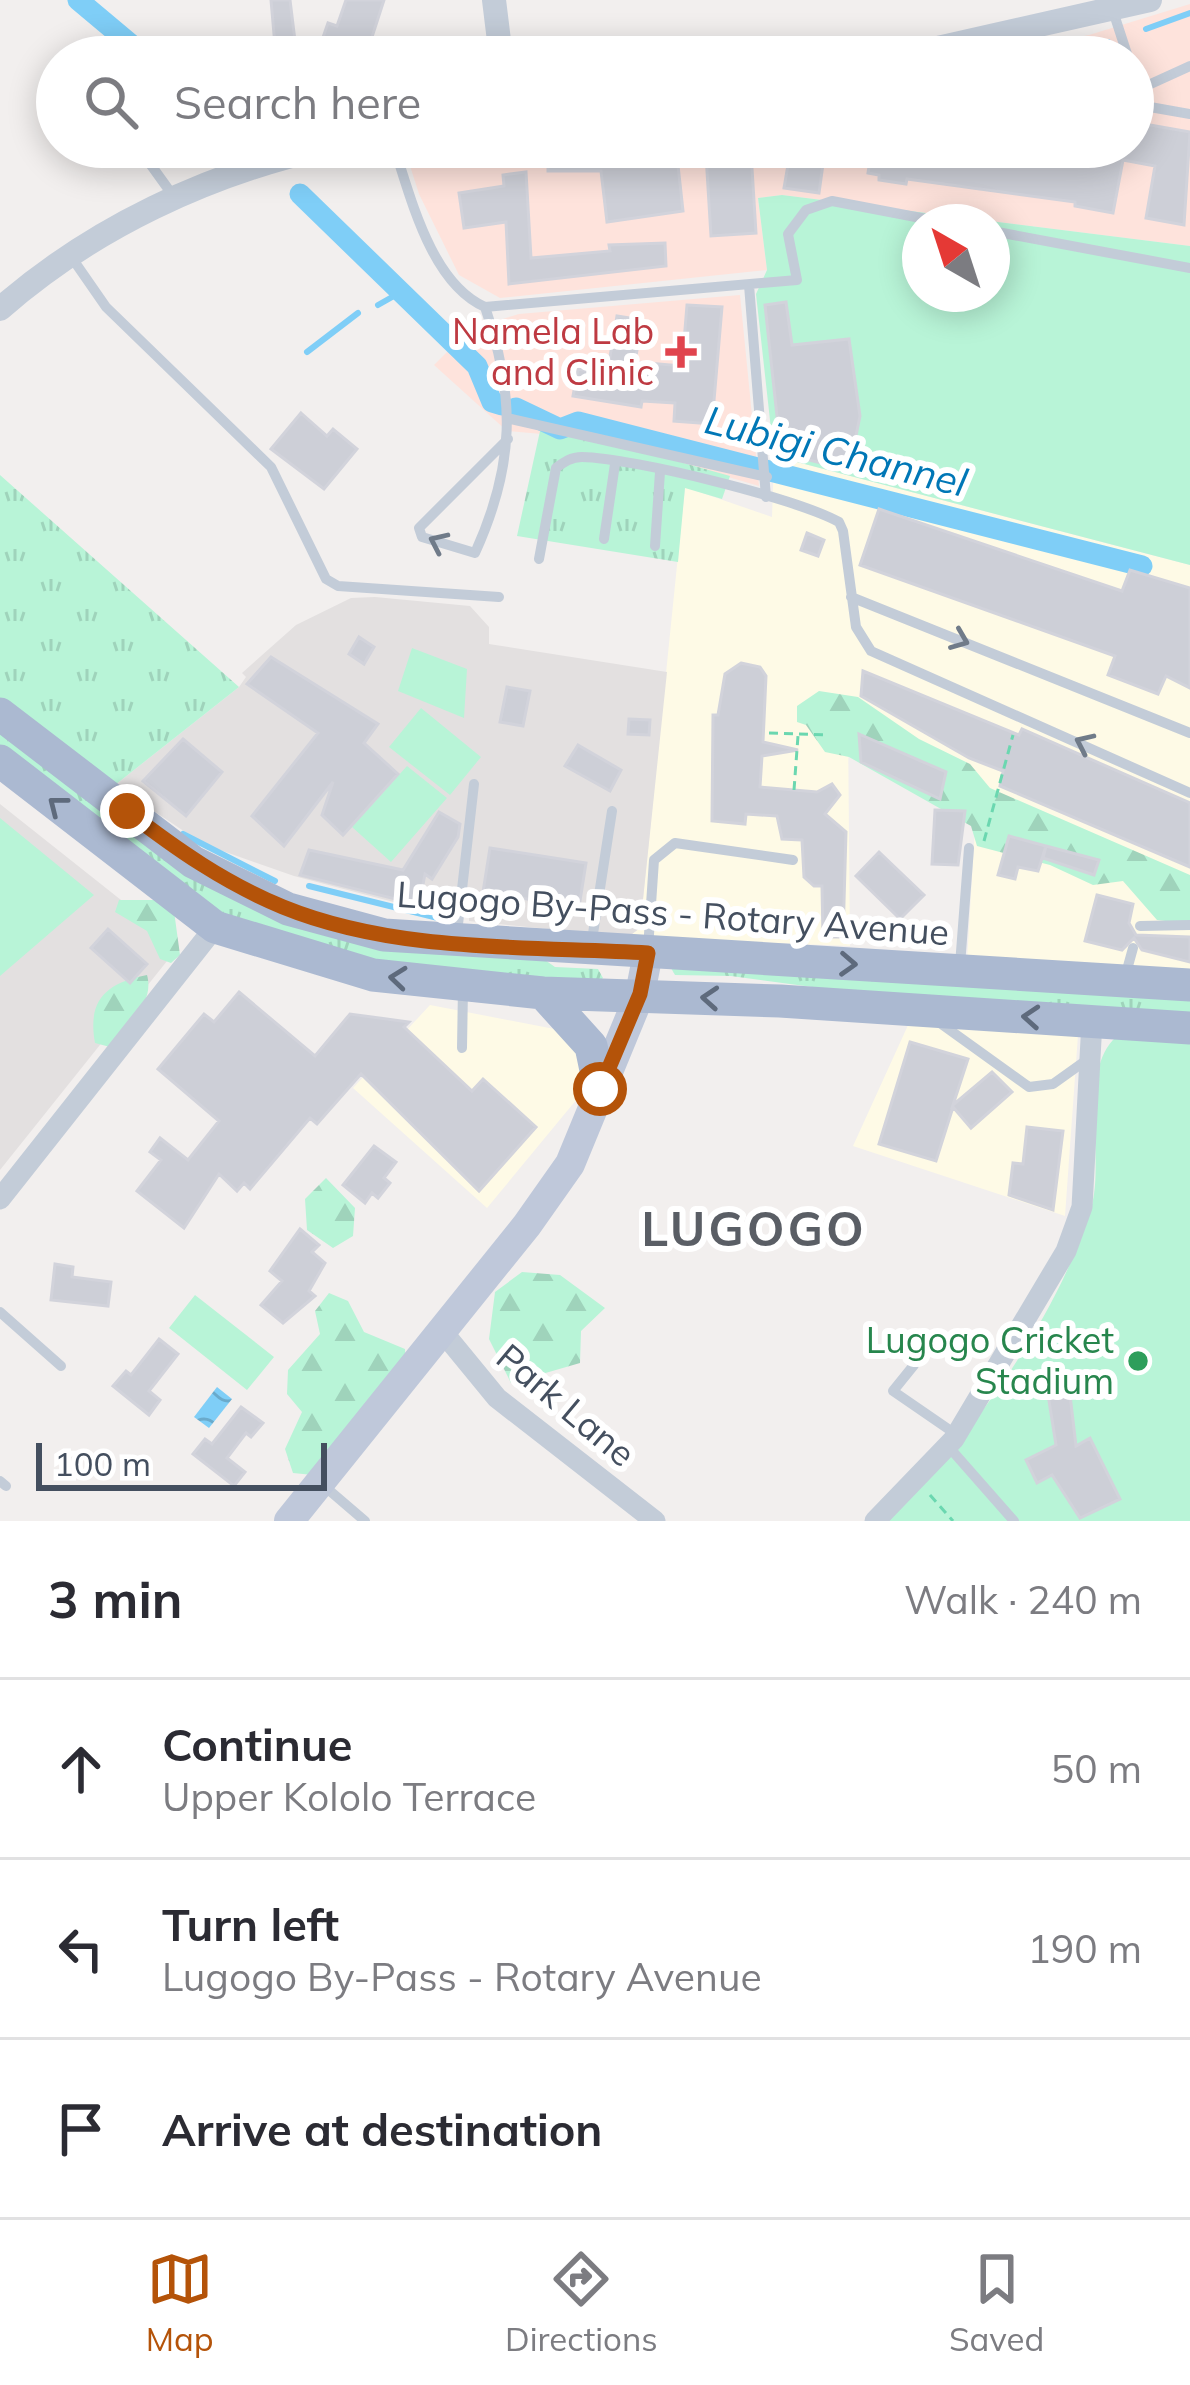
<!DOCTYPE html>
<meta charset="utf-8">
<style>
:root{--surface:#fff;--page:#f2f2f3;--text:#2b2b33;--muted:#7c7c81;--line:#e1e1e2;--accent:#b45309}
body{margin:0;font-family:Mulish,sans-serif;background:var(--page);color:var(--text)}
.compass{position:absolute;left:902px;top:204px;width:108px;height:108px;border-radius:50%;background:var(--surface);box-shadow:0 6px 30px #0003;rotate:321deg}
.scale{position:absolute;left:36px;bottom:30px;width:291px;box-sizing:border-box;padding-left:12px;border:6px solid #444f5f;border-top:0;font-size:33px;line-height:42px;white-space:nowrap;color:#444f5f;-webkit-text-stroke:9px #fff;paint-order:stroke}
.stop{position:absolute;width:36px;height:36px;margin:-27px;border:9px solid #b45309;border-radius:50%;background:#fff}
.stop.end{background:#b45309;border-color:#fff;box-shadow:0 3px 12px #0008}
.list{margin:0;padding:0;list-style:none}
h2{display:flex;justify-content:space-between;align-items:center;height:156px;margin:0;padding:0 48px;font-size:51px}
h2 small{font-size:39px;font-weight:400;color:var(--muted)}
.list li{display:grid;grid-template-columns:78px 1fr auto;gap:36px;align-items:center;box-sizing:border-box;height:180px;padding:0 48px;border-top:3px solid var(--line)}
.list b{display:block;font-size:45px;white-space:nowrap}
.list p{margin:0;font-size:39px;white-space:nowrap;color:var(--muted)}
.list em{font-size:39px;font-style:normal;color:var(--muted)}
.icon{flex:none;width:66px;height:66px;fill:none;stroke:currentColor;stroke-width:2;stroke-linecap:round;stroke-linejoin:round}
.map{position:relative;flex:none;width:1190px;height:1521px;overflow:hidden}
.search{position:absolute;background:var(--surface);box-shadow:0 6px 30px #0003;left:36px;right:36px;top:36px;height:132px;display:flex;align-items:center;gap:30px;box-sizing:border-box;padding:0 42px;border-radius:66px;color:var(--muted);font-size:45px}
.sheet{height:696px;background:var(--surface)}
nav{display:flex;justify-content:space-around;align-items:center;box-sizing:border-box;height:168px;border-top:3px solid var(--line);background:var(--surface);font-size:33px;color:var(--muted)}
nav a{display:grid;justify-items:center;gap:6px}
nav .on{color:var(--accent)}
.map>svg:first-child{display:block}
.commercial{fill:#fefae6}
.education{fill:#e3e0e0}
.medical{fill:#fee3dc}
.grass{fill:url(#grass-tufts)}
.forest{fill:url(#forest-firs)}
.garden{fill:#b8f4d7;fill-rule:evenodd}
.water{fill:url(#water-waves)}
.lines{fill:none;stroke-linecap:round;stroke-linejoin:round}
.stream{stroke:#7fcef7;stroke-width:6}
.canal{stroke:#7fcef7;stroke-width:21}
.building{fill:#cdcfd7;stroke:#d2d3db;stroke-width:3}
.path{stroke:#6bd7b0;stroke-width:3;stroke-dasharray:9 6;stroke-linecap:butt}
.service{stroke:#c3ccd8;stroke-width:10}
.minor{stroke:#c3ccd8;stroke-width:21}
.tertiary{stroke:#c3ccd8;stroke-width:24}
.secondary{stroke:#bfc8da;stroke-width:30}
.primary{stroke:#abb9d1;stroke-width:33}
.oneway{stroke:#707b89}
.oneway2{stroke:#5e6a7c}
.route{stroke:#b45309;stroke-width:15}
.health-dot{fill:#e0444e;stroke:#fff;stroke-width:4.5}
.leisure-dot{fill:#2e9e5b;stroke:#fff;stroke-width:4.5}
.labels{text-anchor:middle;stroke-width:12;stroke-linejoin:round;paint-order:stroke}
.health-label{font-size:36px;fill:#be3a42;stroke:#fff;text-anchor:end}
.street-label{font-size:36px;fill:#444f5f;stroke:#fff}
.leisure-label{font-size:36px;fill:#27864d;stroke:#fff;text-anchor:end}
.water-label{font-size:39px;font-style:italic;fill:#0077b6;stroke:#fff}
.district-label{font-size:48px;font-weight:bold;letter-spacing:3px;fill:#5a5e65;stroke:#fff}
</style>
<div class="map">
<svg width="1190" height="1521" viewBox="0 0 1190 1521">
<defs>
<pattern id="grass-tufts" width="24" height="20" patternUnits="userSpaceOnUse" patternTransform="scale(3)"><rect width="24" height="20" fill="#b8f4d7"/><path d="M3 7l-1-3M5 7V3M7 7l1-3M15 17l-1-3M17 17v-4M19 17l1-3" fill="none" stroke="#9fd3bb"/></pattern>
<pattern id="forest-firs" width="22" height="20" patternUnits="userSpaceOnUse" patternTransform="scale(3)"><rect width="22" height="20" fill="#b8f4d7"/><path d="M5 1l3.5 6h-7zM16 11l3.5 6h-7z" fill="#9fd3bb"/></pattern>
<pattern id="water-waves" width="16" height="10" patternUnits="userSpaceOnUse" patternTransform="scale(3)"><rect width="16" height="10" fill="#7fcef7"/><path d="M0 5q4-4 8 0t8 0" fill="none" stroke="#6aaacb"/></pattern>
</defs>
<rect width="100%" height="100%" fill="#f2efee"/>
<path class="commercial" d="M774 456 1190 565V975L967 960 976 812 848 724 850 946 628 937 640 928 685 487 772 517Z
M430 1005 570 1032 586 1071 577 1099 487 1208 353 1088Z
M909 1023 1078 1035 1065 1216 853 1146Z"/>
<path class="education" d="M375 597 470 606 489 627V644L667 672 640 928 628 937 469 921V895L453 892 451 917 294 876 203 844 115 785 239 687 246 677 242 673 296 625 351 598Z
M0 804 179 946 0 1170Z"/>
<path class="medical" d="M1190 4V246L782 195 758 198 767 270 500 298 459 275 419 194 404 147H1133V57H985L1089 35Z
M740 295 759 486 598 439 507 431 434 365 470 329 519 314Z"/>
<path class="grass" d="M540 431 598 439 730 476 722 499 685 488 678 562 517 536Z
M0 475 239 687 115 785 0 701Z
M0 731 182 870 264 915 545 960 555 967 598 969 603 978 598 983C482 970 358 968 246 927 176 902 64 801 0 753Z
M671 968 1190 998V1016L887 997 731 976 675 975Z"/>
<path class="forest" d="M819 691 858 697 919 739 970 764 990 788 1190 875V924L1157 920 1123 881 1093 885 1050 865 977 846 971 826 849 757 825 752 806 725 797 722V706Z
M119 900H161L174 911 180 955 171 963 160 959 147 931 115 912Z
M147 975C155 1003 127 1026 110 1047L95 1043C87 999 107 983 147 975Z
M326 1178 355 1208 353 1236 333 1248 307 1230 305 1199Z
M522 1272 560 1275 605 1308 581 1331 580 1363 511 1383 489 1339 495 1292Z
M329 1293 348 1301 364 1332 405 1349 407 1392 313 1475 293 1473 285 1449 302 1412 287 1394 288 1370 320 1334 315 1311Z"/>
<path class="garden" d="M782 195 1190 246V565L774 456 756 294 767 270 758 198ZM920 222H992V294H920Z
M412 648 467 669 464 718 398 691Z
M421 708 481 757 450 795 389 747Z
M407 766 447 798 391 862 352 827Z
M0 818 94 895 0 976Z
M1120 1034 1190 1037V1521H888C969 1439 1057 1320 1091 1208 1106 1161 1076 1064 1120 1034Z
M195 1295 274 1357 247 1390 169 1328Z"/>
<path class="water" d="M217 1387 232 1399 209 1428 194 1417Z"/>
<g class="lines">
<path class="stream" d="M1146 29 1190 13
M1044 57 1108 42
M378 305 401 292
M307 352 358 313
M463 353 479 340 494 339
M183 834 275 881
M309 886 446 920"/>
<path class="canal" d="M78 0 146 57
M300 194 477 366 492 402 502 405
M516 408 560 429 578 422 1142 566"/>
</g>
<path class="building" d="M271 0H290L297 57H276Z
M346 0H384L372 37 425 57H353L320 46 328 23 337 26Z
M1133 122 1190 132 1184 225 1146 218 1155 166 1123 160 1113 213 1075 206V202L907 179 906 184 879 180V175L868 173 872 147 1020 153 1021 147H1133Z
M656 147H676L683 211 607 222 601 171H548V154L580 157Z
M751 152 756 233 711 236 706 155Z
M789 159 823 164 819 193 784 188Z
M526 172 531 258 610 251 609 245 665 243 666 266 509 284 506 222 464 228 459 193 504 186 503 175Z
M786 302 792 345 849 339 860 416 849 470 781 453 765 305Z
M687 305 722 307 712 424 674 421 675 403 642 401 641 407 573 396 578 369 607 374 617 316 642 320 635 362 682 366Z
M301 413 327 436 333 429 357 449 324 489 271 449Z
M879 509 1122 591 1130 570 1190 588V688L1166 676 1158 694 1108 675 1115 656 860 565Z
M807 533 824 540 818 556 801 550Z
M359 637 374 647 364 664 349 654Z
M271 657 378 724 364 743 398 774 343 835 322 815 333 782 284 846 252 816 318 733 247 684Z
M741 663 760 667 766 676 763 742 798 750 762 756 760 787 817 792 832 784 840 795 825 814 846 832 843 937H823L822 886H814L804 877 802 840 782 839 777 816 746 814 745 824 712 821 713 715H718L725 674Z
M863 671 1019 735 1022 729 1190 803V867L1000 786 1003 771 969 758 861 696Z
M507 687 530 691 523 726 500 722Z
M629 719 650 720 649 735 628 734Z
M859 734 946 772 940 799 861 762Z
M183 739 222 772 186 816 143 781Z
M578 745 621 770 610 791 565 766Z
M935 810 965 811 958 865 932 864Z
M439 812 460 824 458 837 432 879 425 874 419 905 300 875 309 850 403 870Z
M1009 836 1046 846 1038 871 1018 867 1015 879 998 875Z
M1046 846 1099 860 1094 875 1043 858Z
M490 848 586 863 579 907 483 892Z
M879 852 924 895 900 919 856 876Z
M1097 895 1133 904 1129 923 1136 935 1190 937V962L1142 950 1134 938 1122 950 1085 941Z
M108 929 147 964 130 983 91 948Z
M239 992 315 1056 350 1014 409 1022 404 1027 472 1091 483 1079 536 1127 479 1191 361 1074 317 1124 310 1118 250 1189 244 1183 237 1191 219 1174 184 1228 137 1191 161 1160 150 1152 160 1138 188 1160 219 1121 158 1069 204 1014 214 1022Z
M910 1042 968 1059 953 1105 992 1072 1012 1092 971 1128 953 1107 936 1161 879 1144Z
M1027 1127 1063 1131 1053 1210 1009 1195 1013 1163 1023 1164Z
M374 1146 396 1162 384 1178 390 1183 378 1198 372 1193 365 1203 343 1185Z
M300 1229 319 1245 312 1252 325 1263 309 1291 315 1296 283 1323 261 1305 282 1281 270 1271Z
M55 1264 73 1267 72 1277 111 1282 108 1306 51 1300Z
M159 1339 178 1354 149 1391 160 1400 149 1415 113 1386 126 1371 131 1375Z
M1056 1378H1068L1076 1446 1090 1438 1120 1499 1080 1518 1052 1475 1037 1483 1026 1460 1056 1445 1046 1382Z
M241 1407 263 1423 251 1437 246 1433 227 1458 245 1472 234 1486 193 1454 205 1439 212 1444Z"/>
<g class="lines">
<path class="path" d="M769 733 828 735
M794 790 798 736
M984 841 1013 735
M930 1495 953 1521"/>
<path class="service" d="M1113 11 1128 57
M1133 75 1150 107 1190 114
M1133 92 1190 66
M138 147 174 197
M394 147C411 198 431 283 485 307L797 280 788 234 806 210 832 201 942 222
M992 231 1190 268
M72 258 106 307 271 467 326 579 338 586 499 597
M749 285 766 497
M485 307C516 397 515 465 475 553L422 537 419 528 508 439
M511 419 767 477
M604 539 615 464
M655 546 660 472
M539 559 556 468C564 462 571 457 582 457 633 458 795 498 839 522L843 531 856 627 871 651 1190 793
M851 597 1190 733
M1140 926 1190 925
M457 933 474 784
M592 940 612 811
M648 949 654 860 675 843 793 860
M960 965 969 848
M1125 977 1133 948
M940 1023 1029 1087 1053 1084 1088 1059
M462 1048 463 988
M0 1312 61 1366
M914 1365 893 1391 957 1435
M948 1446 1014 1521
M0 1481 6 1486
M323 1485 365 1521"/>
<path class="minor" d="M0 1199 215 927
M442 1331 497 1398 655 1521
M875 1521 954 1439 1066 1251 1082 1207 1092 1021"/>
<path class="tertiary" d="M494 0 501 57
M898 57 1150 0
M0 309C92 228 208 174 327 147"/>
<path class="secondary" d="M289 1521 527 1225 570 1164 640 994 648 953"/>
<path class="primary" d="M0 714 193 862 288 909 384 935 1190 985
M0 761 215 927 373 975 543 993 780 1001 1190 1028
M543 993 591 1046 600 1089"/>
</g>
<defs><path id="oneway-chevron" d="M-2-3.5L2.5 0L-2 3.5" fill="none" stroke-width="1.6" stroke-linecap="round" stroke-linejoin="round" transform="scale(3)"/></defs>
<g class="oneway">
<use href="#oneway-chevron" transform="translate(438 542) rotate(-155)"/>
<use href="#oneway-chevron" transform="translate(960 640) rotate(22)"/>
<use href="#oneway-chevron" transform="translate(1084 743) rotate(-155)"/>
</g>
<g class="oneway2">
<use href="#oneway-chevron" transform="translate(57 805) rotate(-142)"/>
<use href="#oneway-chevron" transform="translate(848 964) rotate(3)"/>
<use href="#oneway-chevron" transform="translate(398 978) rotate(-174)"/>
<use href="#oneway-chevron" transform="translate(710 998) rotate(-176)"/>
<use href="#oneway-chevron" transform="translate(1031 1017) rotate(-176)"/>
</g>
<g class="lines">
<path class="route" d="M127 811C176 849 225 883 283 907 396 953 528 946 648 953L640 994 600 1089"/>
</g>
<path class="health-dot" d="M675 334h12v12h12v12h-12v12h-12v-12h-12v-12h12z"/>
<circle class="leisure-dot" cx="1138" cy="1361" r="12"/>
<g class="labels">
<g class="health-label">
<text x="654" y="344">Namela Lab<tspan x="654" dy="41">and Clinic</tspan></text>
</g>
<g class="street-label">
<text transform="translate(673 913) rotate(4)" y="13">Lugogo By-Pass - Rotary Avenue</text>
<text transform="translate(566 1405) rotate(40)" y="13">Park Lane</text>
</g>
<g class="leisure-label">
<text x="1114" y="1353">Lugogo Cricket<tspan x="1114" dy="41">Stadium</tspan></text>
</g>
<g class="water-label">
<text transform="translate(836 451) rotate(14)" y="14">Lubigi Channel</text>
</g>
<g class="district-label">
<text x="754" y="1246">LUGOGO</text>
</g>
</g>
</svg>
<svg class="compass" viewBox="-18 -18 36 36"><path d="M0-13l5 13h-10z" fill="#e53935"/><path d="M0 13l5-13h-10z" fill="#7c7c81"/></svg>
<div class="scale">100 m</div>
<div class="stop" style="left:600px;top:1089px"></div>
<div class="stop end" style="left:127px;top:811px"></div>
<div class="search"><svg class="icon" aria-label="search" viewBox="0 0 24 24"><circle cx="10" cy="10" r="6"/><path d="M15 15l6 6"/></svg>Search here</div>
</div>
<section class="sheet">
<h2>3 min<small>Walk · 240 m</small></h2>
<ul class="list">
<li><svg class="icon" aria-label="ahead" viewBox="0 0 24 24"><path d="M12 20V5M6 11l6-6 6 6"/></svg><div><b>Continue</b><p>Upper Kololo Terrace</p></div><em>50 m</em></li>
<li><svg class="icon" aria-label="left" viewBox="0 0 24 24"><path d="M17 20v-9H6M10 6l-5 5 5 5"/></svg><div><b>Turn left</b><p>Lugogo By-Pass - Rotary Avenue</p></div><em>190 m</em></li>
<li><svg class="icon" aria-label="arrive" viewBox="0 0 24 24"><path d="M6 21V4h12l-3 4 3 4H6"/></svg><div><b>Arrive at destination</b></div></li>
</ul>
</section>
<nav>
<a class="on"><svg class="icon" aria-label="map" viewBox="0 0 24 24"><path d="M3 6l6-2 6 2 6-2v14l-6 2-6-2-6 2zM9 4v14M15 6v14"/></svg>Map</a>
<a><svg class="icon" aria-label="directions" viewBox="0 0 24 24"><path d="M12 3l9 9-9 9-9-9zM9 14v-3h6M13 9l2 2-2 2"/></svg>Directions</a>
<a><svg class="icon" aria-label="saved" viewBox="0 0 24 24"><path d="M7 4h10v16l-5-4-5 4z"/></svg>Saved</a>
</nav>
